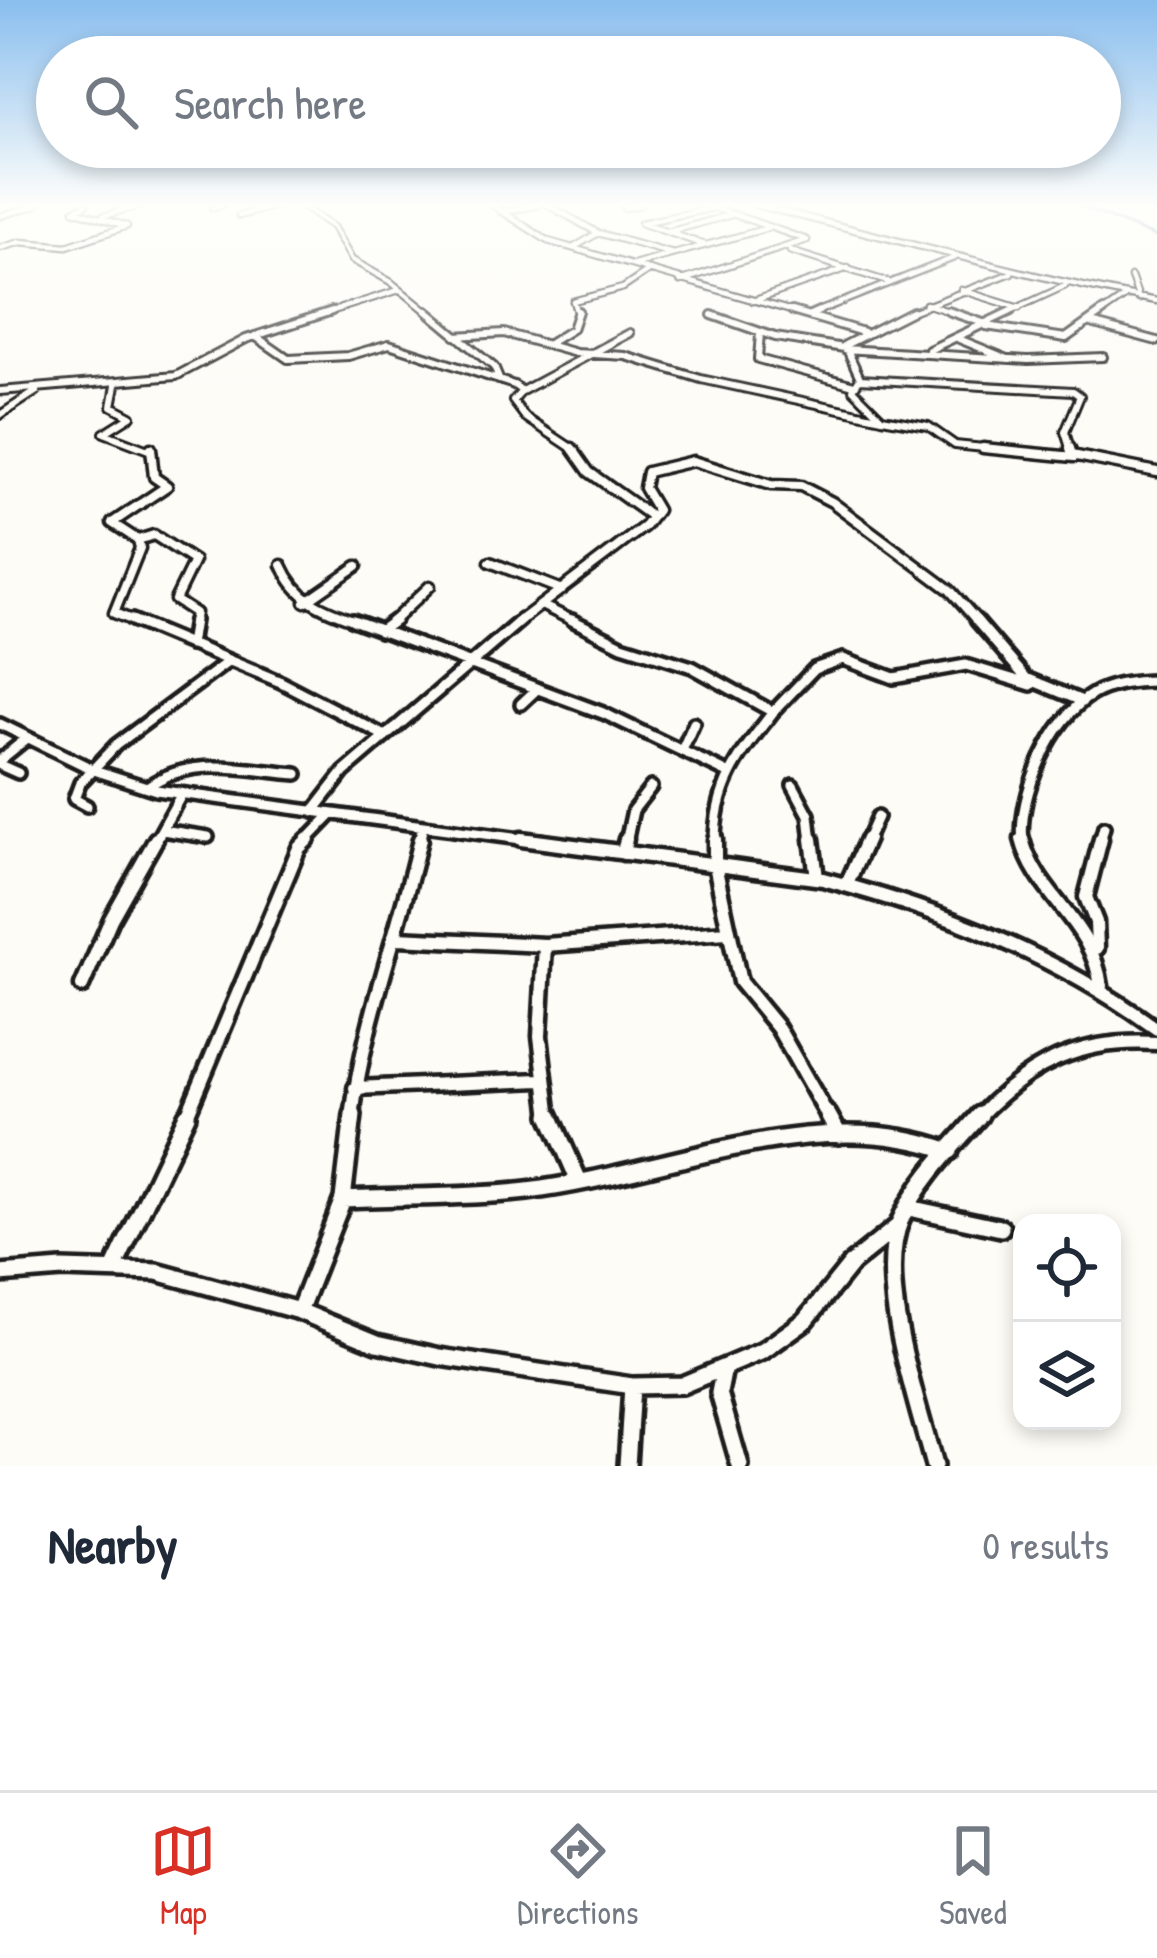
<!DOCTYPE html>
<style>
:root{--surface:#fff;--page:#f6f6f7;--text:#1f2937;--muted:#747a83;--line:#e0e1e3;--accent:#d93025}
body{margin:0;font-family:"Patrick Hand",sans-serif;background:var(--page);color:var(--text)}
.controls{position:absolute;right:36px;bottom:36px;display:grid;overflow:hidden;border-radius:24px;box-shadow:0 6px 18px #0003}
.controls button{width:108px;height:108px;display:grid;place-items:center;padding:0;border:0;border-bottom:3px solid var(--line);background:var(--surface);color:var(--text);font:60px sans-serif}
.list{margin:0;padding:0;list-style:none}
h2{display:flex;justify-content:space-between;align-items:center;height:156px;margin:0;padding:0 48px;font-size:51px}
h2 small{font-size:39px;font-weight:400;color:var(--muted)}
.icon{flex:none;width:66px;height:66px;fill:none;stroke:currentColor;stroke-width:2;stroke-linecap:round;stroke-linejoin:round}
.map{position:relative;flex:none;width:1157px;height:1466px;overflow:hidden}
.search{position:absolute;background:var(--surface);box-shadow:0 6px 18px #0003;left:36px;right:36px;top:36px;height:132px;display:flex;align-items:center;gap:30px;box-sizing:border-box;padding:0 42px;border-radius:66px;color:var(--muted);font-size:45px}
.sheet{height:324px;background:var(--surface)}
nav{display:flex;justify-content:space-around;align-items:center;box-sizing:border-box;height:168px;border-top:3px solid var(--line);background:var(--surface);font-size:33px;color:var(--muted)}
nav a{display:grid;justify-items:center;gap:6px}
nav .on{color:var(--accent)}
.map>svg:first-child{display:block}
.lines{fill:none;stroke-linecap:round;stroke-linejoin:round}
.stream{stroke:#6886a0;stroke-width:3}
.street-far5-casing{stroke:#1c1c1c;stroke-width:9}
.street-far4-casing{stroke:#1c1c1c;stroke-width:12}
.street-far3-casing{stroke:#1c1c1c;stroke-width:15}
.street-far2-casing{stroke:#1c1c1c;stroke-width:18}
.street-far1-casing{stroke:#1c1c1c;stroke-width:21}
.street-casing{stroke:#1c1c1c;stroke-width:24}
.street-far5{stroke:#fdfcf7;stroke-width:4.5}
.street-far4{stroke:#fdfcf7;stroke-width:6}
.street-far3{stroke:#fdfcf7;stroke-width:8}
.street-far2{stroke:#fdfcf7;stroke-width:9}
.street-far1{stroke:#fdfcf7;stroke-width:12}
.street{stroke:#fdfcf7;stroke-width:15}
</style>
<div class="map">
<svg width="1157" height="1466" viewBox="0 0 1157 1466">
<rect width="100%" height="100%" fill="#fdfcf7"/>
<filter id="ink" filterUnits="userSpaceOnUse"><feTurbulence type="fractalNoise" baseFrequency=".00833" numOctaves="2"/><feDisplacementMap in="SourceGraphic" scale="24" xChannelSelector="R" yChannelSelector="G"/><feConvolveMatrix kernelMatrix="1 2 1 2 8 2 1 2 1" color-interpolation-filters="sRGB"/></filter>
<g filter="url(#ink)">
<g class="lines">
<path class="stream" d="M1078 205 1157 237"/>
<defs>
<path id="street-far5" d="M300 205 333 227 352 260 391 282 430 314
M492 205 548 241 802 314
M548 205 598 233 573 248
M755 205C890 237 1021 276 1157 301
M213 208 222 205
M624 208 640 205
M501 212 539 205
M0 216 37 205
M103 216 142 205
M239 216 279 205
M668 232 731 215
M598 233 673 254
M705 245 641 223 713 208
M0 248 21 242 67 246 127 226 74 210 86 205
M790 251 888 282
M634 265 768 228
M1131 277 1139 299
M680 281 807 240 707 205
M961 290 1019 308
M753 301 848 268
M926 304 957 314
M323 314 399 290
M577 314 573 301 623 288 650 270
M811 314 956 257
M906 314 1011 273
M1004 314 1065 286
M1100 314 1126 296"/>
<path id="street-far4" d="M427 311 494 367 499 379
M792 311 863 332
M912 311 845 345 860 378 853 389 882 418 928 426 955 445 1013 451
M948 311 989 325
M712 315 775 337 844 348
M810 315 819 311
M1091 323 1157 341
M986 326 1066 338 1104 311
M760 333 758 359 854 385
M255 336 288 359 348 356 389 344 514 385 522 391 513 401 525 417 576 451
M455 336 504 333 576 353 626 356 701 379 882 418
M959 339 1008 359
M548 344 572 329 578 311
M844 349 1028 360 1103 357
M929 350 1011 311
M860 379 1073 391 1080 396 1065 432 1071 451
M116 385 112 406 131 416 104 433 151 451
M0 391 176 376 246 339 332 311
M522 391 630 333
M0 415 37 391"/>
<path id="street-far3" d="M572 448 589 472 652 517
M983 448 1074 457
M1070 448 1072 455 1157 472
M138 540 154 535 194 561 175 600 195 613 193 623
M490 562 562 590
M282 565C298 602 325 610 361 623
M305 602 357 566
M543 606 578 623
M139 623 114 613 140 548 138 540 112 523 167 486 154 477 151 448
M391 623 430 586
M517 623 645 526 657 510 644 488 647 472 693 461 771 485 801 486 832 502 950 590 979 623"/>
<path id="street-far2" d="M132 620 281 682 385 736
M353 620 603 713 726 772
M572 620 622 645 692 667 773 712C739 756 715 785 715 842
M976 620 1026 678 1082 701
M380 631 395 620
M190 645 194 620
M521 704 537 689
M773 712 814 669 843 659 894 678 966 665 1031 685
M0 724 94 770 156 790 543 842
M683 748 694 723
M0 760 26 739
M0 765 18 773
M793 785 809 815 812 842
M147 787C191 755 246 770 297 774
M87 806 74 799 80 783 116 745 229 661
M313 812 344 772 521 620
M162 830 208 837
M155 842 181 795
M305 842 332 814
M419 842 423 826
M626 842 633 810 651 787
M866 842 877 817
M1023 842C1017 797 1052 717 1093 694 1112 683 1135 681 1157 681
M1100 842 1104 827"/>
<path id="street-far1" d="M521 839 823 879C944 911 1055 955 1157 1029
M715 839V865L740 982 778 1028 829 1118
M812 839 817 878
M1022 839C1036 896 1092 920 1101 986
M623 853 626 839
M847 884 867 839
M398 938 545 945 727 932
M545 945 540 1036 550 1118
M1097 948 1096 922 1086 897 1101 839
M82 986 111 919 156 839
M355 1088 540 1080
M186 1118 299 848 308 839
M352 1118C363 1024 399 932 420 839
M977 1118C1029 1063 1081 1038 1157 1043"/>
<path id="street" d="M550 1115 578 1179
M828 1115 839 1135
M343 1199C404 1196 466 1198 527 1191 662 1175 816 1101 950 1151
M909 1208 1001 1228
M114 1268 187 1115
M0 1274 62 1269 157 1272 299 1311 377 1343 440 1357 632 1386 682 1385 763 1351 806 1320 851 1264 898 1226
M299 1311 343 1199 353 1115
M723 1373 719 1393 740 1466
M627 1466 632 1386
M934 1466C918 1403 874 1281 901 1219 918 1181 953 1146 980 1115"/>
</defs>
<use href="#street-far5" class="street-far5-casing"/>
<use href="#street-far4" class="street-far4-casing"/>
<use href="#street-far3" class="street-far3-casing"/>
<use href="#street-far2" class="street-far2-casing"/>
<use href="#street-far1" class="street-far1-casing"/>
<use href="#street" class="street-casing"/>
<use href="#street-far5" class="street-far5"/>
<use href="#street-far4" class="street-far4"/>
<use href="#street-far3" class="street-far3"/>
<use href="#street-far2" class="street-far2"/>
<use href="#street-far1" class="street-far1"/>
<use href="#street" class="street"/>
</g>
</g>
<linearGradient id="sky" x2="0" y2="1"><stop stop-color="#89beee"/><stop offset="0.5" stop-color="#fefefb"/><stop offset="1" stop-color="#fefefb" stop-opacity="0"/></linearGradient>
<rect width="1157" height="410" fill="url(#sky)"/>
</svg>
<div class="controls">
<button><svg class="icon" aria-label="locate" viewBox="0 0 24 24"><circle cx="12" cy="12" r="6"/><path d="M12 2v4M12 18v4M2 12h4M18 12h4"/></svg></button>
<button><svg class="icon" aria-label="layers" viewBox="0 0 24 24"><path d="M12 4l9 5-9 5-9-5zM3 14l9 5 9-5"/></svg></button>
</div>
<div class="search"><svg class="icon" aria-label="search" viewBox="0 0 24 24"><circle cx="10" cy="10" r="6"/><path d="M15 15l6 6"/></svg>Search here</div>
</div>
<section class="sheet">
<h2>Nearby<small>0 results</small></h2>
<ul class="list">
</ul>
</section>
<nav>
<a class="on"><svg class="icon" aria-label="map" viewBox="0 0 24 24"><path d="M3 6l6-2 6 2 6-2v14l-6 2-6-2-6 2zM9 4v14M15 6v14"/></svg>Map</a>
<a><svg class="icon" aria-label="directions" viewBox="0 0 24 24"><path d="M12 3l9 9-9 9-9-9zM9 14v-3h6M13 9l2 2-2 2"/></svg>Directions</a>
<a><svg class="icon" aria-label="saved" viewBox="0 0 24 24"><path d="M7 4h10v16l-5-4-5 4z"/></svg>Saved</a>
</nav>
